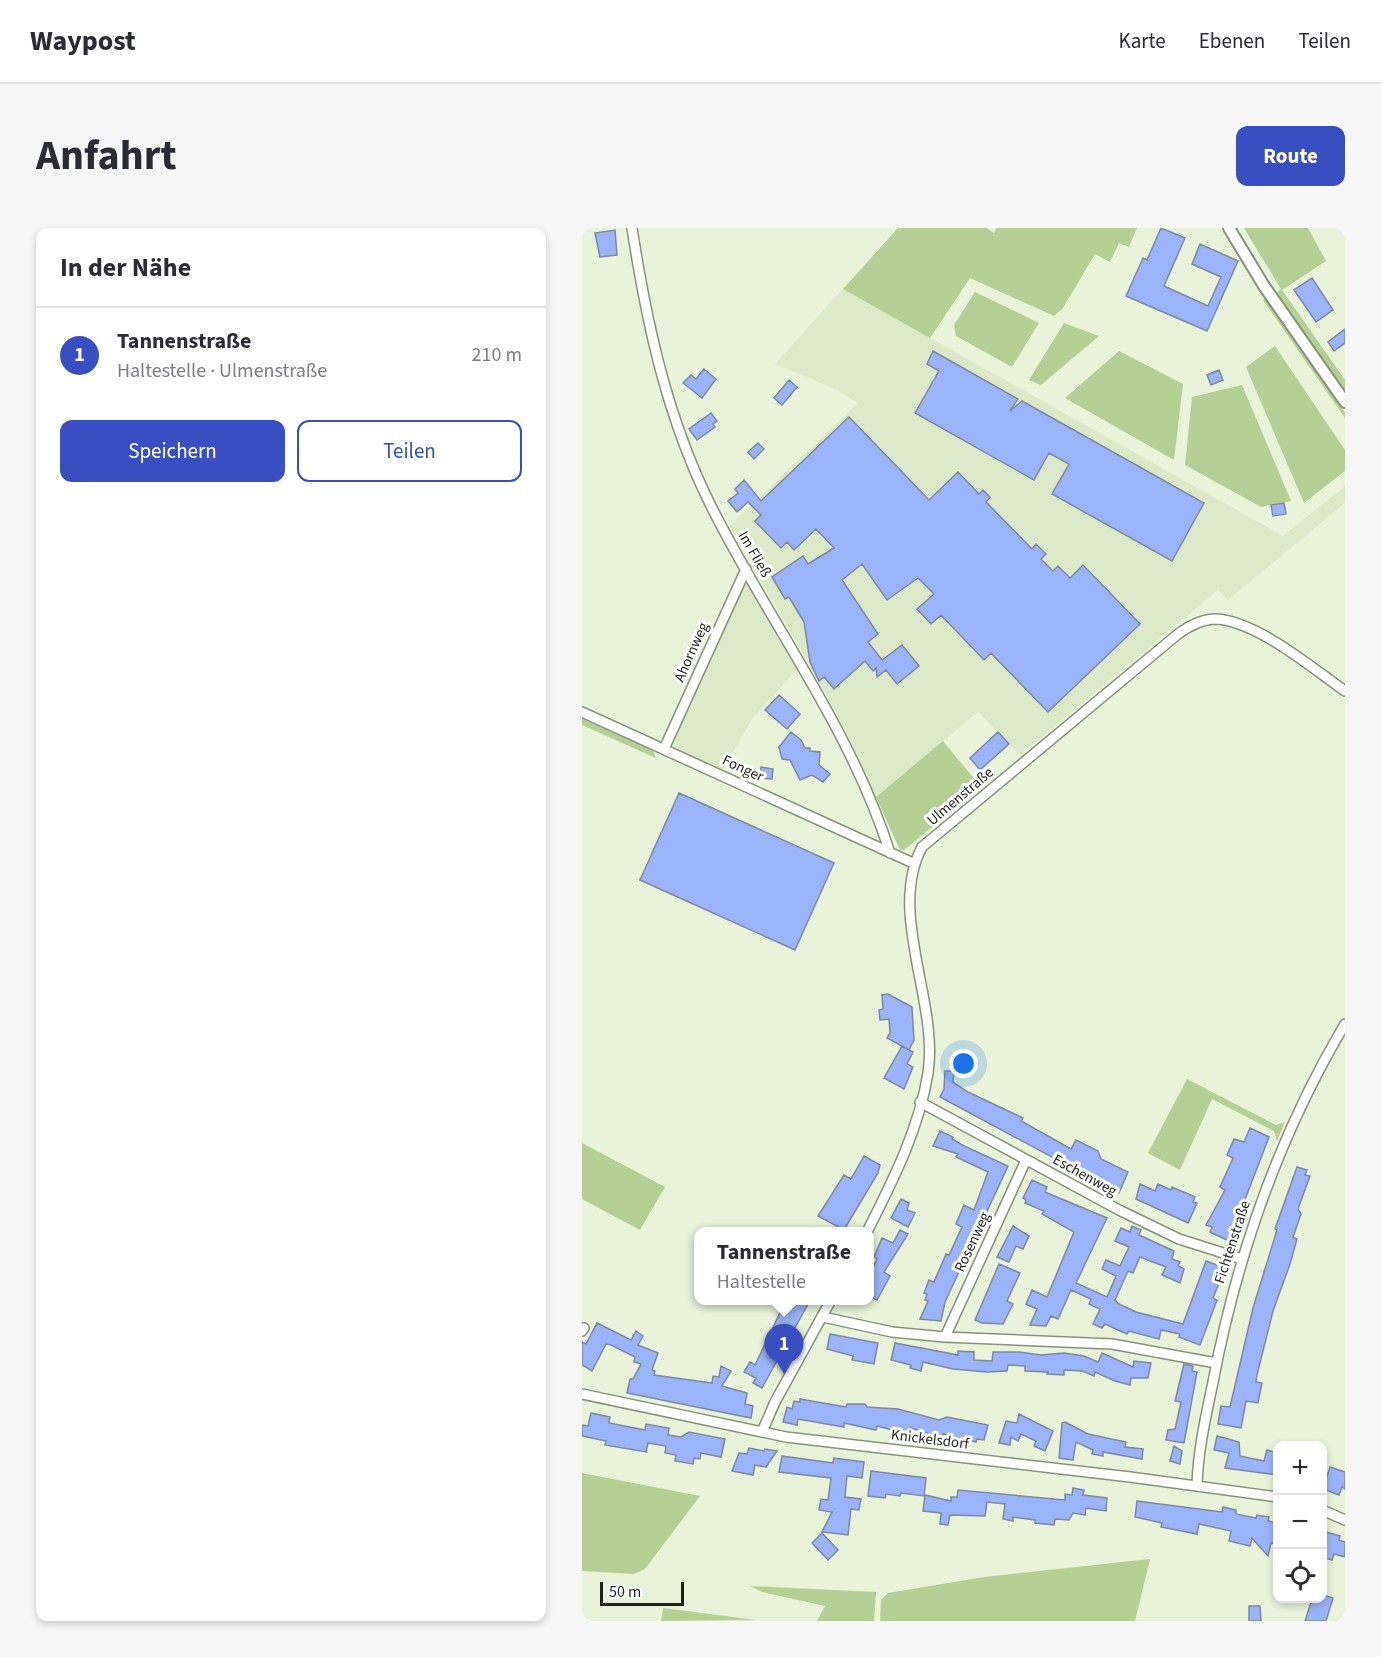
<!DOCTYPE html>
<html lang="de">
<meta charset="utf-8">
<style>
:root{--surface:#fff;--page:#f7f7f7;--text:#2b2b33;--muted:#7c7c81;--line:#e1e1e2;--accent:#394fc1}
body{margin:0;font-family:"Source Sans 3",sans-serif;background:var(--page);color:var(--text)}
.controls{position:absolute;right:18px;bottom:18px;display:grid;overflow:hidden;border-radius:12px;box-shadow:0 3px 9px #0003}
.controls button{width:54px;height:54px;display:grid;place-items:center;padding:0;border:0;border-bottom:2px solid var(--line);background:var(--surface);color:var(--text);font:30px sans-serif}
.scale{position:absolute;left:18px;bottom:15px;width:84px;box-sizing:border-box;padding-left:6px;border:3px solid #1d2118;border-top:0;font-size:16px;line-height:21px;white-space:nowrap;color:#1d2118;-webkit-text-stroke:4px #fff;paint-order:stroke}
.you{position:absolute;left:382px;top:836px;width:21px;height:21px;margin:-15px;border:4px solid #fff;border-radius:50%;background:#1a73e8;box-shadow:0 0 0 9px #1a73e833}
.badge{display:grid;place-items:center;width:39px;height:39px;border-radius:50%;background:var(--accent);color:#fff;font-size:20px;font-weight:700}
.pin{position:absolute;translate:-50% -50px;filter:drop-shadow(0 2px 3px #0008)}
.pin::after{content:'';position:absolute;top:32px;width:21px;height:18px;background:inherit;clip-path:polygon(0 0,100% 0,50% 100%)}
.popup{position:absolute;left:112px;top:999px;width:180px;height:78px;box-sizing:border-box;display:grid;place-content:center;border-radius:12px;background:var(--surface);filter:drop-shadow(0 2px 4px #0005);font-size:20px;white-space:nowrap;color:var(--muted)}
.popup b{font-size:22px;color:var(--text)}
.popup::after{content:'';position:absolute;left:50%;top:100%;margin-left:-12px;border:12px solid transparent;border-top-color:var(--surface)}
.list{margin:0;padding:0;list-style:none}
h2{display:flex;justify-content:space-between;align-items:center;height:78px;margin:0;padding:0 24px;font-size:26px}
h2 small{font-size:20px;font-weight:400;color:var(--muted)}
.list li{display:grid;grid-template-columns:39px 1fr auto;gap:18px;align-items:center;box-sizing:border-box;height:96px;padding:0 24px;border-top:2px solid var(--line)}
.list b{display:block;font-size:22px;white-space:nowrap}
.list p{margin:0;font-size:20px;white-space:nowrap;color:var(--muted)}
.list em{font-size:20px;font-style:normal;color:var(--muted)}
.actions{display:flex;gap:12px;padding:18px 24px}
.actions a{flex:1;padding:14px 0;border:2px solid var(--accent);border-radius:12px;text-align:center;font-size:21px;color:var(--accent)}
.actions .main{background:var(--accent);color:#fff}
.icon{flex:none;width:33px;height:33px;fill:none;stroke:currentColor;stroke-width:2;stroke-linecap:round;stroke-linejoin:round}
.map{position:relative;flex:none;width:763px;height:1393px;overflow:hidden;border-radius:12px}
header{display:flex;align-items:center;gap:36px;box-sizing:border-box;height:84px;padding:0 30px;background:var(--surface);border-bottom:2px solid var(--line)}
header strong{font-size:28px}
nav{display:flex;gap:33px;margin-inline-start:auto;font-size:21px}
.intro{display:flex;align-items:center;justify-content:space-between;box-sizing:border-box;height:144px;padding:0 36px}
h1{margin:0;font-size:42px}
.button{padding:15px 27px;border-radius:12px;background:var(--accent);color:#fff;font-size:21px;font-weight:700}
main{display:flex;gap:36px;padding:0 36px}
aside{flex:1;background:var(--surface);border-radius:12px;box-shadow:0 3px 9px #0003}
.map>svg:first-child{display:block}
.built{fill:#dbe9c9}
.green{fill:#b6cf95}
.building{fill:#9bb3fa;stroke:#80889f;stroke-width:1.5}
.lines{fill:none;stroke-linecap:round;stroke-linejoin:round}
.minor-casing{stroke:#88927b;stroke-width:12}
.tertiary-casing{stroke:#88927b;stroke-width:14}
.minor{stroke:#fff;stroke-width:9}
.tertiary{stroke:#fff;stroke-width:10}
.labels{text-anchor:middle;stroke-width:6;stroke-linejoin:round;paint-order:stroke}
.street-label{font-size:15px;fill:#1d2118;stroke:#fff}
</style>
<header>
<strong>Waypost</strong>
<nav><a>Karte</a><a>Ebenen</a><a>Teilen</a></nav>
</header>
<div class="intro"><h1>Anfahrt</h1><a class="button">Route</a></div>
<main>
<aside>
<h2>In der Nähe<small></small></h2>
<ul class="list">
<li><span class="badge">1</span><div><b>Tannenstraße</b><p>Haltestelle · Ulmenstraße</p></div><em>210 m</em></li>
</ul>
<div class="actions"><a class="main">Speichern</a><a>Teilen</a></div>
</aside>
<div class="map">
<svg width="763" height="1393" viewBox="0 0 763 1393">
<rect width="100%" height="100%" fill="#e8f3d9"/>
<path class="built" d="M261 61 701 308 763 258V275L646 372 636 362 438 527 396 484 294 569 265 505 237 453 147 298 276 175 251 160 193 136Z
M160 357H168L217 439 171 490 140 542 93 521 90 512Z"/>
<path class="green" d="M316 0H405L412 5 414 0H555L547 19 537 15 528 34 513 26 481 80 472 88 388 50 348 110 261 61Z
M662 0H726L744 33 700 62 763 152V164L694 65 699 61Z
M393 64 457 95 430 139 374 108 372 97Z
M683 70 763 185V190L681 72Z
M482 95 517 108 459 157 447 152Z
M693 118 763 222V243L722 275 664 139Z
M537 123 601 156 592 232 483 170Z
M660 157 709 273 679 279 603 237 610 169Z
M0 490 71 522 74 530 0 497Z
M361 513 399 559 322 622H318L294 569Z
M605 851 694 897 703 894 695 913 692 903 630 871 598 942 566 925Z
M0 915 83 959 58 1002 0 971Z
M0 1245 118 1268 63 1341 52 1346 0 1343Z
M568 1331 553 1393H298L299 1372 306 1365 402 1349Z
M168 1358 294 1364 292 1393H235L243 1378 180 1364Z
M81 1380 174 1392 79 1393Z"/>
<path class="building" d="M579 0 603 10 582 58 626 78 639 49 610 36 618 16 656 33 625 103 544 68 561 30 565 32Z
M33 2 35 27 18 29 13 5Z
M730 50 751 82 734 94 712 62Z
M763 101V115L752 123 746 114Z
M351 123 436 171 428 183 440 173 622 275 590 333 470 266 487 236 467 225 452 252 333 185 357 143 345 136Z
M122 141 134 151 120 170 101 155 109 147 114 151Z
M637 142 641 152 629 157 625 147Z
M207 152 215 159 200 177 192 170Z
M129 185 135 193 131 196 133 199 115 212 107 201Z
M267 189 347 272 376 244 397 266 401 262 408 269 404 274 450 321 454 316 464 326 459 331 471 343 476 338 488 350 501 337 558 396 466 484 409 425 402 432 359 387 349 396 335 381 352 366 336 350 305 372 280 336 260 352 296 406 286 414 300 432 320 417 337 438 315 456 304 442 295 449 294 440 291 443 283 433 252 461 242 449 237 453 228 434 222 394 207 369 203 371 190 349 221 328 226 336 252 320 234 301 212 322 205 314 199 320 173 293 179 287 166 274 155 284 146 273 156 265 153 261 162 252 179 273Z
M176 215 182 221 172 231 166 224Z
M702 275 704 286 691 288 689 277Z
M197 467 218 486 205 501 183 482Z
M209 504 219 512 223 520H228V523L238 524 237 537 248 546 241 554 230 547 218 552 208 532 200 531 197 519Z
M416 504 427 516 398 542 388 530Z
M179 539 191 541 190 551 178 550Z
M97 565 252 635 213 722 58 652Z
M306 766 330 779 332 812 327 822 305 810 308 805 307 791 298 792 297 782 301 781 300 767Z
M320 818 331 824 325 836 331 839 322 861 302 850Z
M363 843H372L371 854 386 864 441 890 439 893 489 921 494 912 516 923 519 931 546 944 537 965 358 869 362 861Z
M668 900 687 909 647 1013 628 1004 630 999 624 997 643 962 638 959 651 930 645 927 652 911 662 914Z
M358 903 371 909 370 911 380 917 426 938 363 1074 359 1093 338 1091 346 1073 343 1072 345 1066 342 1065 347 1052 352 1054 364 1026 367 1027 380 999 374 996 382 977 392 982 406 944 374 929 376 926 351 918Z
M282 928 298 937 296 945 262 1002 236 988 262 947 269 951Z
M715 939 725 942 723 947 728 948 716 981 719 986 711 1009 715 1011 708 1036 691 1083 675 1147 674 1154 680 1155 676 1175 664 1173 659 1200 636 1196 639 1178 648 1179 671 1080 695 1002 693 1001Z
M450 952 465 959 463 964 525 990 494 1055 525 1069 534 1048 520 1041 524 1032 538 1038 547 1019 533 1013 539 1000 548 1004 550 998 559 1002 557 1007 592 1023 590 1031 598 1034 596 1038 602 1041 598 1055 580 1047 584 1039 558 1029 551 1045 546 1043 533 1072 537 1076 554 1084 601 1096 624 1033 643 1040 631 1070 635 1072 618 1117 597 1109 598 1106 579 1102 577 1111 547 1103 545 1106 523 1096 520 1100 511 1096 518 1081 507 1076 509 1071 489 1062 476 1091 469 1088 464 1098 448 1097 455 1081 444 1076 450 1062 465 1069 492 1004 460 986 462 983 443 975 444 972 441 970Z
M558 956 573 963 576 956 589 962 590 959 613 969 611 974 615 975 606 995 554 971Z
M319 971 327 975 325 982 333 985 326 999 309 990Z
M431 998 447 1008 441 1021 434 1018 427 1034 415 1029Z
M318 1002 326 1006 302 1044 308 1048 295 1072 288 1068V1046L295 1031 292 1029 300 1010 311 1015Z
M417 1036 438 1045 425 1073 431 1076 421 1096 400 1095 393 1092Z
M204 1072H226V1076L180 1160 171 1155 174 1150 162 1144 168 1134 173 1137Z
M15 1095 49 1112 54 1103 61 1108 56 1117 76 1125 70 1142 73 1143 72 1147 130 1155 131 1148 137 1149 139 1138 149 1143 140 1158 165 1165 163 1176 171 1178 169 1190 45 1165 48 1151H51L59 1136 52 1134 53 1129 29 1117 24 1116 10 1143 0 1137V1114L4 1116Z
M248 1106 296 1115 292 1136 270 1132 271 1128 245 1121Z
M313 1115 376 1127V1123L392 1124V1132L410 1133 411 1124H437L459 1127 482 1125 502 1128 516 1134 520 1125 551 1139 552 1133 569 1135 566 1150H549L548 1157 533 1153 513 1144 512 1148 500 1143 482 1142V1147L465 1146 466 1144 443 1143V1138L426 1137 425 1143 405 1144 371 1141 341 1134 339 1143 328 1140 329 1137 309 1132Z
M602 1136 611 1138 610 1143 615 1144 602 1215 584 1212 586 1202 593 1201 599 1174 593 1173Z
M218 1171 264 1179 265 1176H283L285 1179 316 1181 357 1192 365 1189 406 1197 402 1212 395 1211 394 1214 361 1206 360 1210 329 1200 327 1206 295 1198 294 1202 262 1195V1199L216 1191 215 1197 201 1194 205 1179 210 1181 212 1173 218 1174Z
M9 1185 28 1189 27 1195 63 1202 64 1196 87 1200 86 1207 99 1209 107 1204 143 1211 139 1229 119 1225 118 1231 112 1230 111 1236 93 1233 94 1227 83 1225 84 1218 66 1215 64 1224 23 1217 24 1213 0 1208V1197L6 1198Z
M437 1186 471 1203 463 1223 452 1218 454 1213 439 1206 436 1213 429 1209 428 1217 417 1215 424 1193 435 1195Z
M483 1194 506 1206 544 1214 543 1219 561 1221 560 1231 521 1224V1228L510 1226 511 1222 494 1214 491 1232 477 1230 480 1195Z
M635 1208 657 1214 658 1228 682 1233 685 1222 696 1225V1247L643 1240 647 1225 632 1222Z
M592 1218 600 1223 598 1236 588 1233Z
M167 1220 182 1223 183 1221 195 1223 184 1239 173 1237 171 1247 150 1243 157 1225 165 1226Z
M200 1228 251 1235 252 1230 282 1234 280 1250 265 1248 263 1269 279 1271 277 1282 269 1281 266 1307 240 1304 250 1284 237 1282 239 1271 246 1272 249 1250 197 1244Z
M748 1239 763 1244V1261L760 1259 757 1267 741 1261Z
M289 1243 344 1250 342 1268 319 1265 318 1268 304 1266 303 1270 286 1268Z
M491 1260 502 1262 501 1267 525 1270 524 1283 504 1280 503 1287 491 1285 487 1292 473 1291 472 1297 453 1295V1292L431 1289V1293L421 1291 423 1276 405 1274 403 1288 368 1287 366 1297 358 1296 359 1285 341 1283 343 1267 369 1273V1269H375L376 1262 483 1272V1266L490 1267Z
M555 1273 640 1284 641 1279 654 1282V1286L674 1290 675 1287 687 1289 686 1293 696 1295V1316L689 1315 686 1328 670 1310 668 1318 647 1313 649 1303 617 1296 615 1306 579 1299 580 1295 553 1289Z
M741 1303 758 1308 757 1312 763 1314V1329L752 1326 750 1332 741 1329Z
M240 1305 256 1322 246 1332 230 1315Z
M741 1367 751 1370 744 1393H723L730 1371H741Z
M667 1378H678L679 1393H667Z"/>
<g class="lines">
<defs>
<path id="minor" d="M50 0C65 97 85 190 129 278 188 396 268 498 308 625
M0 484 331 635
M82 521 164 341
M338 874 537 982 597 1011 660 1031
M285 1004C310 954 337 902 346 845 357 774 305 685 340 619L596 406C607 398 620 391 634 391 675 393 730 440 763 463
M241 1089 310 1104 363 1109 530 1116 634 1135
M0 1103 2 1100
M363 1109 444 932
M0 1166 204 1209 548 1249 696 1269
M180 1204 193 1174 249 1072
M615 1257C616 1222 624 1188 631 1154 655 1027 697 907 763 796
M740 1282 763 1292"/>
<path id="tertiary" d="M647 0 682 58 763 174"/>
</defs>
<use href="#minor" class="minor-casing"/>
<use href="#tertiary" class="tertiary-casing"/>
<use href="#minor" class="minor"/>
<use href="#tertiary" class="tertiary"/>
</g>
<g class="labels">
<g class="street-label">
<text transform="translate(173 326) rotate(60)" y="5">Im Fließ</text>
<text transform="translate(109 424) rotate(-66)" y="5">Ahornweg</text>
<text transform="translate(161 540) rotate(25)" y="5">Fonger</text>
<text transform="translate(378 568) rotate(-40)" y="5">Ulmenstraße</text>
<text transform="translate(503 947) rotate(29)" y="5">Eschenweg</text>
<text transform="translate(390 1014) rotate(-65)" y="5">Rosenweg</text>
<text transform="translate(650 1014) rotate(-72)" y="5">Fichtenstraße</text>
<text transform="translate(348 1211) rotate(7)" y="5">Knickelsdorf</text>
</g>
</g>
</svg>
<div class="controls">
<button>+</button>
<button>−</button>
<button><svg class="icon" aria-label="locate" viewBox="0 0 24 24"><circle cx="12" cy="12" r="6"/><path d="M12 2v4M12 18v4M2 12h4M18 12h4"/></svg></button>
</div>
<div class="scale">50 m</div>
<div class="you"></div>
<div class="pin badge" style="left:202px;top:1146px">1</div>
<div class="popup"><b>Tannenstraße</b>Haltestelle</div>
</div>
</main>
